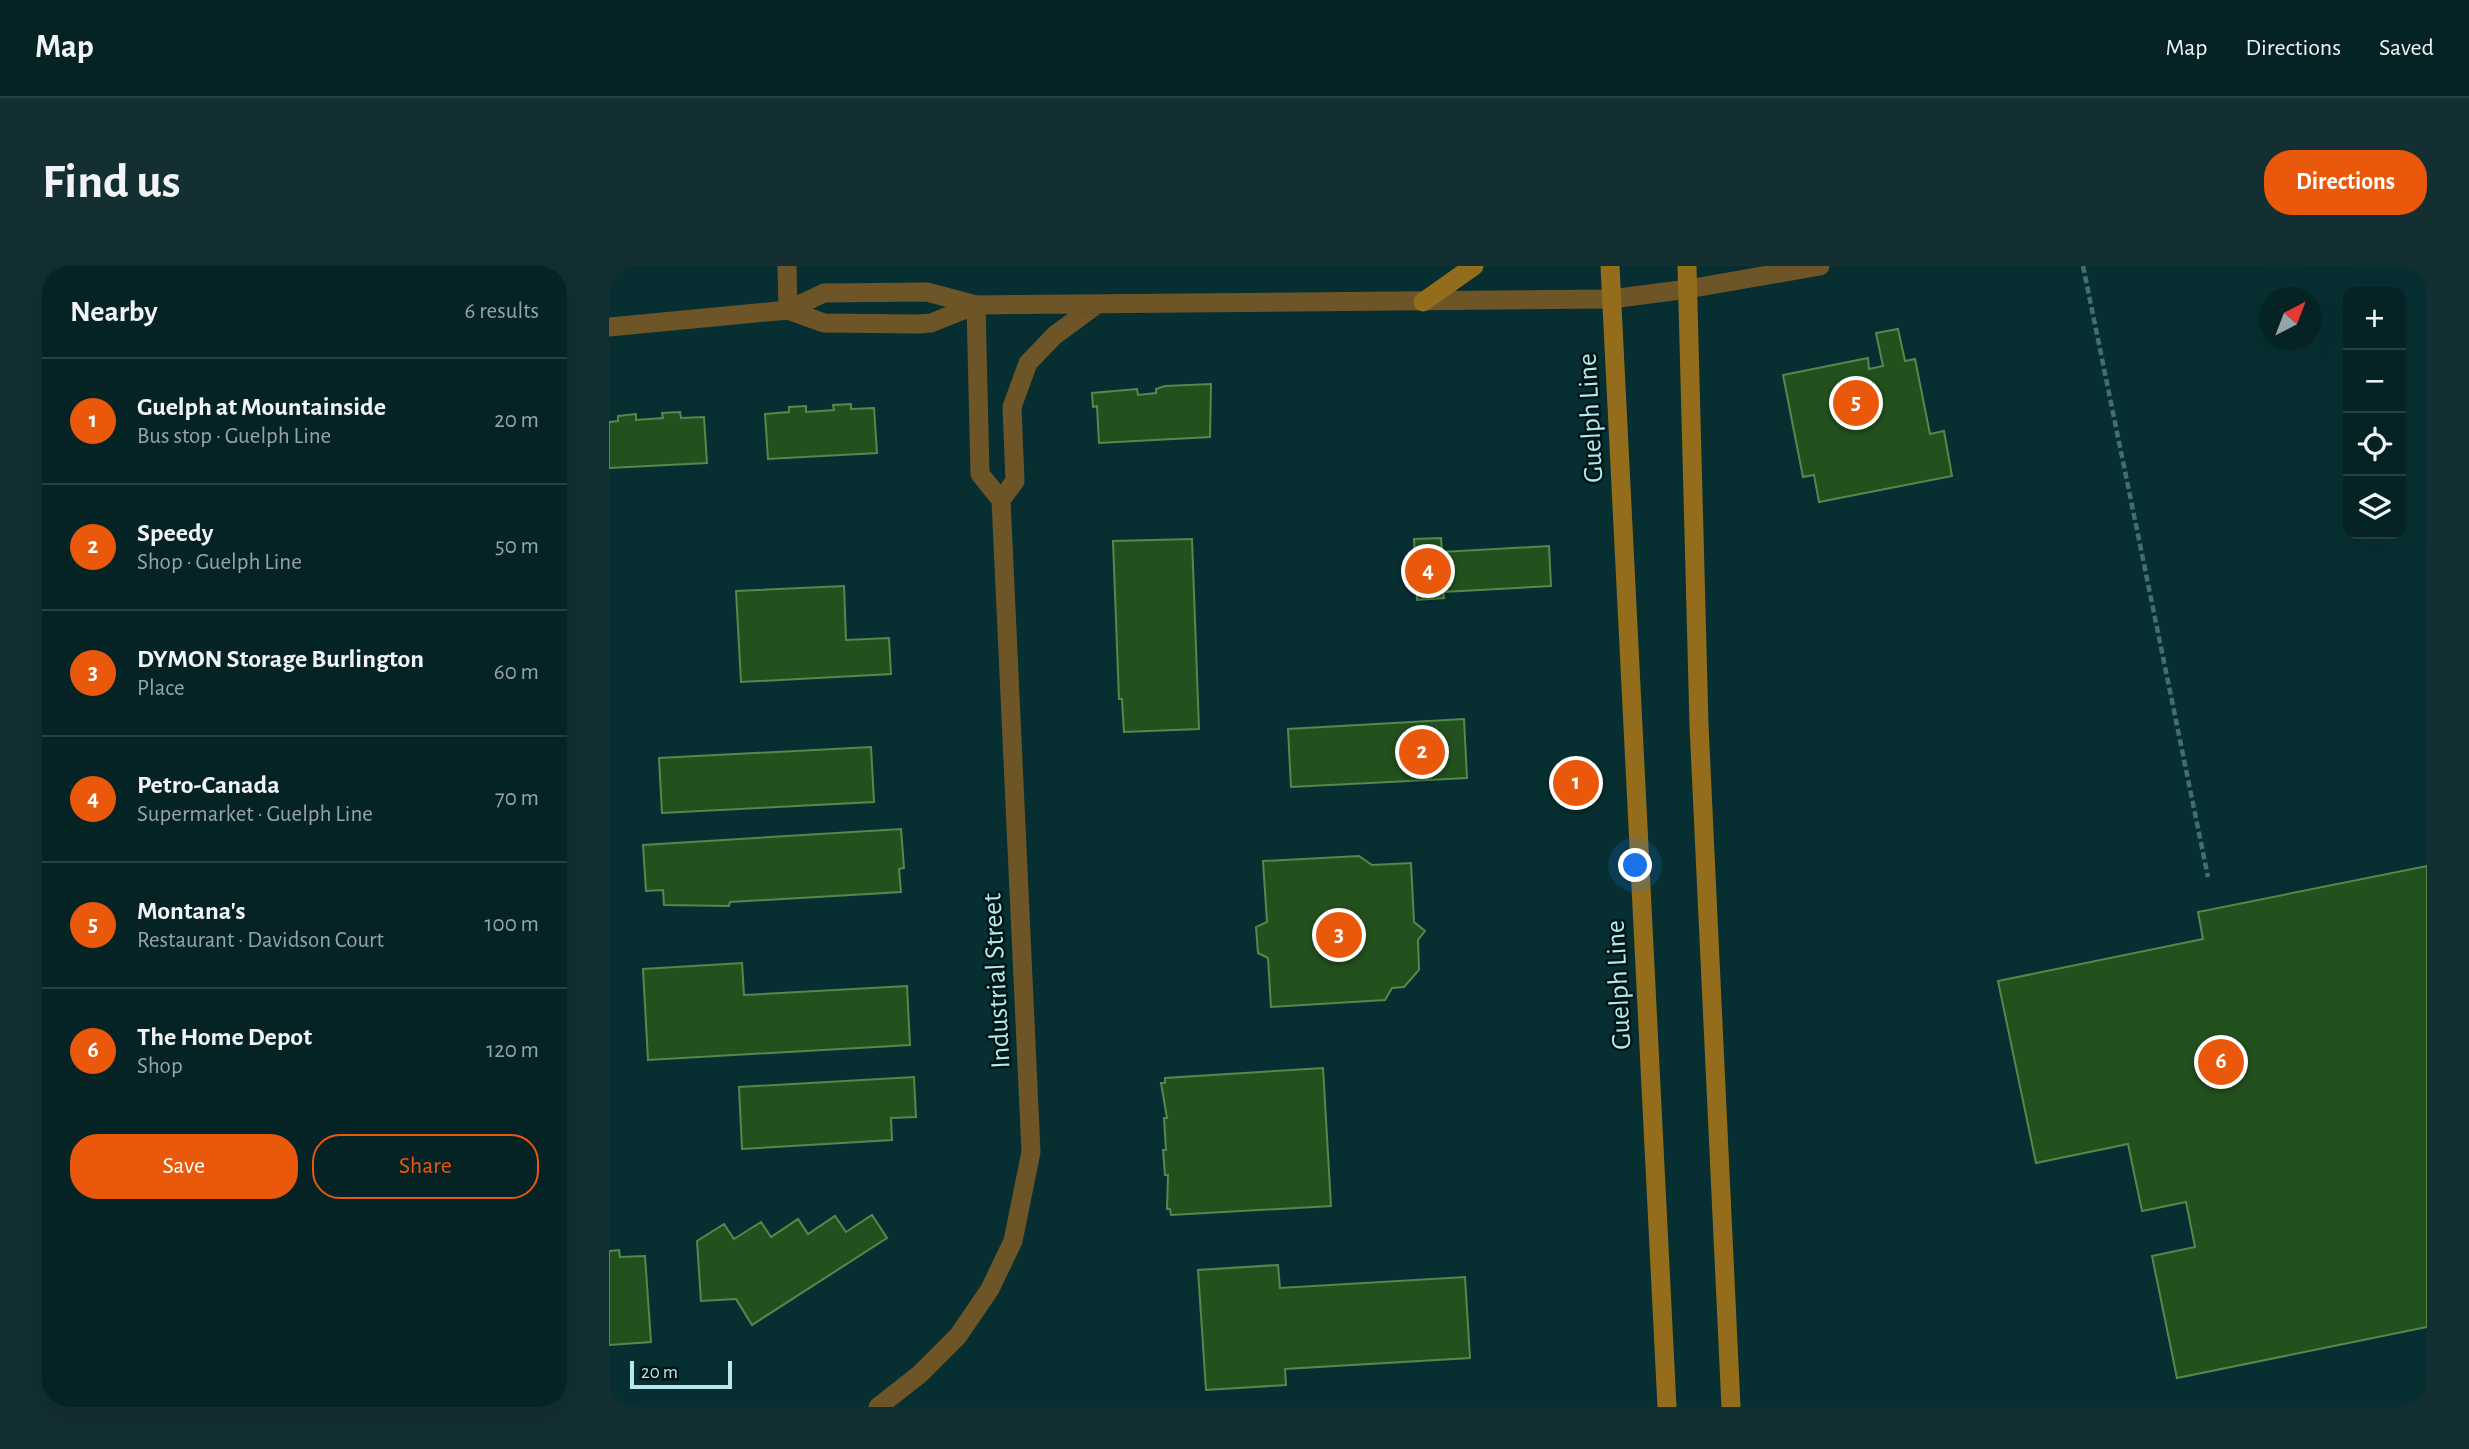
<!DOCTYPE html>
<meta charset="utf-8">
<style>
:root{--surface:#052325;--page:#132f32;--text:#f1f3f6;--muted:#97a4a7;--line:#264042;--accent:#ea580c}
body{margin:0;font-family:"Alegreya Sans",sans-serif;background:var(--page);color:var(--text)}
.controls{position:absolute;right:21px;top:21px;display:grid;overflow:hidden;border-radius:14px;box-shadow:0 7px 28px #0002}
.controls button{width:63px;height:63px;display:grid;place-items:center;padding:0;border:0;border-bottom:2px solid var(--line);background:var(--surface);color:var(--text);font:35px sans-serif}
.compass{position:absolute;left:1650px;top:21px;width:63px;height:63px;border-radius:50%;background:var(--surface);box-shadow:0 7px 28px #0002;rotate:42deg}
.scale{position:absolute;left:21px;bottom:18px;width:102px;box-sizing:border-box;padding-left:7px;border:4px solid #b6e9ed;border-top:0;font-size:19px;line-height:24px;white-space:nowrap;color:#b6e9ed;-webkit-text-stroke:5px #001517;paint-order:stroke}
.you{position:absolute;left:1027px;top:600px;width:24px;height:24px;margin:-18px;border:5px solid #fff;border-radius:50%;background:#1a73e8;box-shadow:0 0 0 10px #1a73e833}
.badge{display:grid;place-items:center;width:46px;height:46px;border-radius:50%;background:var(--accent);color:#fff;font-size:23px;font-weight:700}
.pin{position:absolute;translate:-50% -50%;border:4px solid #fff;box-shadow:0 2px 7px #0006}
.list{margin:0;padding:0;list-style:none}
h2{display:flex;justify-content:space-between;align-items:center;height:91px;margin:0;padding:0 28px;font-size:30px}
h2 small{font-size:23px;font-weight:400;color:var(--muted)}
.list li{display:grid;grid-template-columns:46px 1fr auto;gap:21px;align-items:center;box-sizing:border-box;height:126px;padding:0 28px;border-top:2px solid var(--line)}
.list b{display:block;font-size:26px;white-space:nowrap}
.list p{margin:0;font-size:23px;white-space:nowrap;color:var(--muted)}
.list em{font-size:23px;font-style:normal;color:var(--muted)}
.actions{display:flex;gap:14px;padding:21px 28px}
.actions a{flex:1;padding:16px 0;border:2px solid var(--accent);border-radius:28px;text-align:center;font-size:24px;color:var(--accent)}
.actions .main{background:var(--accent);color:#fff}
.icon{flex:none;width:38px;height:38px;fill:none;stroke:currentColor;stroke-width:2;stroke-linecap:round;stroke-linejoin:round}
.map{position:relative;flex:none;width:1818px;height:1141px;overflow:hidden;border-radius:28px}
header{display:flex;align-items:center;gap:42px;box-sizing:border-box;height:98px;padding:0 35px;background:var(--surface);border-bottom:2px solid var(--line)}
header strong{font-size:33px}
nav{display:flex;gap:38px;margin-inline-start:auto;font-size:24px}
.intro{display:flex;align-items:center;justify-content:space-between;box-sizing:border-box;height:168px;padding:0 42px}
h1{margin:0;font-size:49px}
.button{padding:18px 32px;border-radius:28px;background:var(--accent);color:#fff;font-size:24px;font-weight:700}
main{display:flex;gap:42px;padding:0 42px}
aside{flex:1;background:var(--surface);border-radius:28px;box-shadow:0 7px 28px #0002}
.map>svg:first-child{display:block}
.building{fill:#23511e;stroke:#54894d;stroke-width:2}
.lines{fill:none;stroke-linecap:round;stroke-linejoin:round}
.path{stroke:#436e71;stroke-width:4.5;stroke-dasharray:7 3.5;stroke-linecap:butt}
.minor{stroke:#6d5528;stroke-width:19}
.tertiary{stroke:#6d5528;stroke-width:19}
.secondary{stroke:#936d1b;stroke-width:19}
.labels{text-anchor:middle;stroke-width:5;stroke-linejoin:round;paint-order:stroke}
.street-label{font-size:28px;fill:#b6e9ed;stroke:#001517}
</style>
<header>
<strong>Map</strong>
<nav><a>Map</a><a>Directions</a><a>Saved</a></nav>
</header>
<div class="intro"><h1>Find us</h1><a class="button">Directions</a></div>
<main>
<aside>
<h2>Nearby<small>6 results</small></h2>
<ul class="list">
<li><span class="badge">1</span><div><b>Guelph at Mountainside</b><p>Bus stop · Guelph Line</p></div><em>20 m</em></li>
<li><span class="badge">2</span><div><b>Speedy</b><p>Shop · Guelph Line</p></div><em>50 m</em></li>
<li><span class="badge">3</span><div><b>DYMON Storage Burlington</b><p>Place</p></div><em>60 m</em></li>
<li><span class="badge">4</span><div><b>Petro-Canada</b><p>Supermarket · Guelph Line</p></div><em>70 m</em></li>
<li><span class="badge">5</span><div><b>Montana's</b><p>Restaurant · Davidson Court</p></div><em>100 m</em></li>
<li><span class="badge">6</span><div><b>The Home Depot</b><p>Shop</p></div><em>120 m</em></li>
</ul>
<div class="actions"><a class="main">Save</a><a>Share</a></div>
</aside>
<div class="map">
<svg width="1818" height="1141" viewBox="0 0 1818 1141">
<rect width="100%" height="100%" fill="#072f31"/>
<path class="building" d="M1289 63 1296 95 1306 93 1321 168 1335 165 1343 210 1210 236 1205 209 1194 211 1174 109 1259 92 1260 103 1274 100 1267 67Z
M602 118 601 171 490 177 488 140 484 141 483 127 528 123 529 129 547 127V123L556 120Z
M242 138V143L265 142 268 187 159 193 156 148 180 146V141L197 140V146L225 144 224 139Z
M71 146 72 152 95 151 98 197 0 202V156L9 155V150L27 148V154L54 152 53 147Z
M832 272 833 286 940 280 942 320 834 326 835 332 808 334 805 273Z
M583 273 590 463 515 466 513 433H510L504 275Z
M235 320 237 374 280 372 282 408 132 416 127 325Z
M855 453 858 512 682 521 679 463Z
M262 481 265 536 53 547 50 492Z
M292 563 295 602 290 603 292 626 121 636 120 640 55 639 54 624 37 625 34 579Z
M750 590 763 599 802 597 805 656 816 665 809 674 810 704 795 721 783 722 776 734 662 741 659 692 649 687 647 661 658 656 654 595Z
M1818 600V1061L1568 1112 1543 990 1586 981 1577 936 1533 945 1519 878 1427 897 1389 715 1594 673 1589 646Z
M133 697 135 729 298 720 301 779 39 794 34 703Z
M714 802 722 940 562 949 561 943H558L559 909H556L554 884H557L555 852H558L552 817H556V812Z
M305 811 307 851 282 852 283 874 133 883 130 821Z
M263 949 278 972 143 1059 127 1033 92 1035 88 975 115 958 125 973 152 956 162 971 189 953 199 968 226 950 237 966Z
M10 984 11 991 36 990 42 1076 0 1079V985Z
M669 999 671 1022 856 1011 861 1092 676 1103 677 1119 597 1124 589 1004Z"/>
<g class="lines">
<path class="path" d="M1474 0 1599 611"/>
<path class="minor" d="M178 0 179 44
M1079 23 1211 0
M179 44 215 57 309 58 322 57 367 39
M0 61 179 44 215 27 318 26 367 39"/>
<path class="tertiary" d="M392 234 406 215 403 141 419 97 446 69 487 39
M269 1141 311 1108 349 1070 381 1023 404 975 422 886 392 234 371 208 367 39 1002 33 1079 23"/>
<path class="secondary" d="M1001 0 1058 1141
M1078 0 1090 459 1122 1141
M814 36 865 0"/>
</g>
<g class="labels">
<g class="street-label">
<text transform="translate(980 152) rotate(-93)" y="10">Guelph Line</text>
<text transform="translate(386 715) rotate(-93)" y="10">Industrial Street</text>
<text transform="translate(1008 719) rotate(-93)" y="10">Guelph Line</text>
</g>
</g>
</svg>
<div class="controls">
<button>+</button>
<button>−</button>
<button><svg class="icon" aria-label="locate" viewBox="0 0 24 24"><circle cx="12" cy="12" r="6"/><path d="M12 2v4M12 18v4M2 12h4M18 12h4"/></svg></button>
<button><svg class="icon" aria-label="layers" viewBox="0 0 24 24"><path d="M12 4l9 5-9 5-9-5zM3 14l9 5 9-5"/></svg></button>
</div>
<svg class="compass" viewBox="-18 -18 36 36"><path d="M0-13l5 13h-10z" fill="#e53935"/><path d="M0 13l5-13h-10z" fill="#97a4a7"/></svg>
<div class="scale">20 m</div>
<div class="you"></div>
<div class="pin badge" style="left:967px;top:517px">1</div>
<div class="pin badge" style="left:813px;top:486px">2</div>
<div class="pin badge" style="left:730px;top:669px">3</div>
<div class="pin badge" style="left:819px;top:305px">4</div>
<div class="pin badge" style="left:1247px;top:137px">5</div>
<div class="pin badge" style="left:1612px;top:796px">6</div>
</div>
</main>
